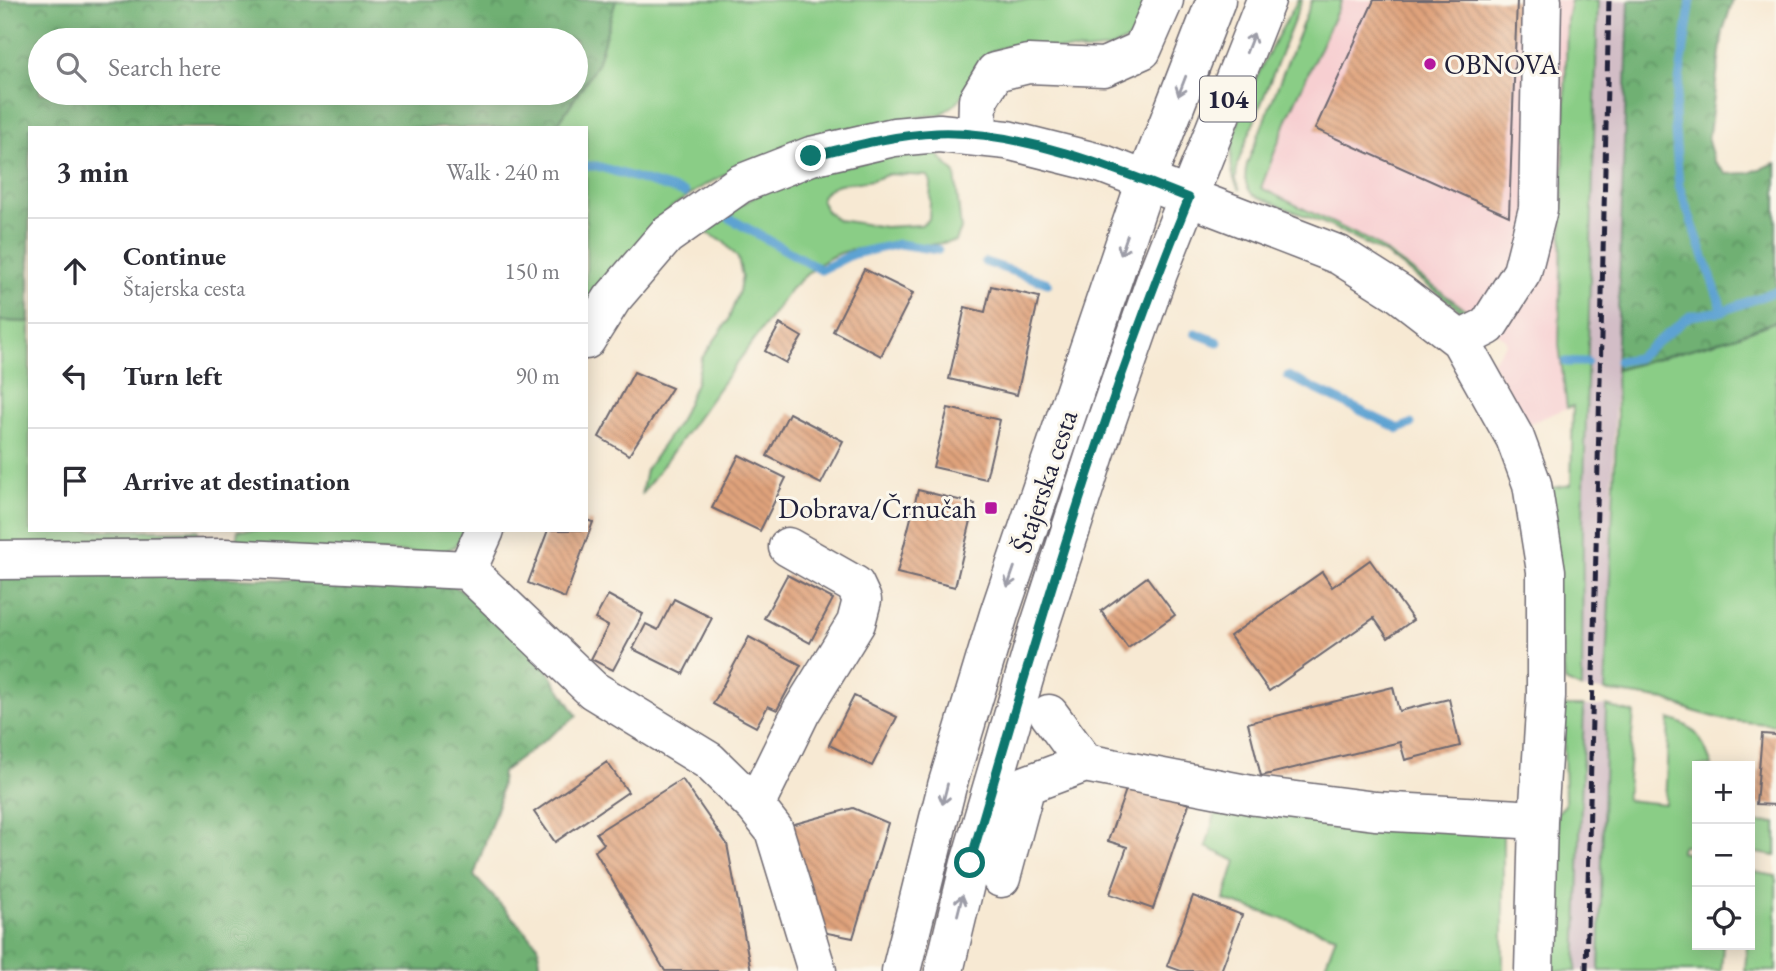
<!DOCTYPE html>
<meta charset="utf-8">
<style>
:root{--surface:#fff;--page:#f2f2f3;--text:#2b2b33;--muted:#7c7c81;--line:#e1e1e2}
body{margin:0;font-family:"EB Garamond",serif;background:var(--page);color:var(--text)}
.controls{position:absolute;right:21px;bottom:21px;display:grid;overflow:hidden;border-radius:0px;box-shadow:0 4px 18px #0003}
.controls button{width:63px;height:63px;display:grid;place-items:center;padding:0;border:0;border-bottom:2px solid var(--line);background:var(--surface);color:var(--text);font:35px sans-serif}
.stop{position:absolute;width:21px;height:21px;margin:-16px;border:5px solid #0f766e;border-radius:50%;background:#fff}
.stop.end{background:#0f766e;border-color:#fff;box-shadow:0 2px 7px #0008}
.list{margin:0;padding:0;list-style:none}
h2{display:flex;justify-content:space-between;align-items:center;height:91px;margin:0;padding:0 28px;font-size:30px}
h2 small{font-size:23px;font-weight:400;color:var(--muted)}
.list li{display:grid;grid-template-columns:46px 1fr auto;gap:21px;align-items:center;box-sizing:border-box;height:105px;padding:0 28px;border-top:2px solid var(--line)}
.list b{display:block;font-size:26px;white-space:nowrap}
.list p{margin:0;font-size:23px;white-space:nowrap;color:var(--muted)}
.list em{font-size:23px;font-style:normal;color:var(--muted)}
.icon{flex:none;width:38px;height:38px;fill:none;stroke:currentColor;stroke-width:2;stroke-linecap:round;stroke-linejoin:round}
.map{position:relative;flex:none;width:1776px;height:971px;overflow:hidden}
.search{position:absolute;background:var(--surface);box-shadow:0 4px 18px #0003;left:28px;top:28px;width:560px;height:77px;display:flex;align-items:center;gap:18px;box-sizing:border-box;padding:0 24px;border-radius:38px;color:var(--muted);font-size:26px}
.panel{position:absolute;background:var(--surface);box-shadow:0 4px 18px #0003;left:28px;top:126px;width:560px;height:406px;border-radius:0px}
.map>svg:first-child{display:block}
.built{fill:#f7cfd1}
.industrial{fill:#d2bdc6}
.grass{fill:#8acd86;stroke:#567860;stroke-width:2;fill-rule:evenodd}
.forest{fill:url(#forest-crowns);stroke:#486957;stroke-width:2;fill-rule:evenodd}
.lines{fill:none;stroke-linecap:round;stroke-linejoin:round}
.stream{stroke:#5da2d2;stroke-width:9}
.building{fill:url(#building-back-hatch)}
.minor-casing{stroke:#6d6870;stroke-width:41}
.major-casing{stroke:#6d6870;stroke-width:41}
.minor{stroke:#fff;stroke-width:38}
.major{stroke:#fff;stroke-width:38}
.rail{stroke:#22223b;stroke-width:5;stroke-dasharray:10 5;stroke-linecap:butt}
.oneway{stroke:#9c9ca7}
.route{stroke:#0f766e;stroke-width:9}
.poi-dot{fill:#b5179e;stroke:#fbf7ec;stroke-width:2.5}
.labels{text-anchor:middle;stroke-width:6;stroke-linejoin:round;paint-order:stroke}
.shield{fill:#fbf7ec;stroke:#636270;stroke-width:2}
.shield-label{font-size:26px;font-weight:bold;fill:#22223b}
.poi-label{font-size:28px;fill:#22223b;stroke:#fbf7ec;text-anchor:start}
.street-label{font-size:28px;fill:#22223b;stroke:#fbf7ec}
</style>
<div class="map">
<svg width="1776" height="971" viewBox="0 0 1776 971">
<defs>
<pattern id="forest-crowns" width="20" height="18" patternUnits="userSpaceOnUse" patternTransform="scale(1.75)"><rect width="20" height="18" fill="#6fb073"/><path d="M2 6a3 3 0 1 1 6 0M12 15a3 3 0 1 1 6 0" fill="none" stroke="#5b8f60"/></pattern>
<pattern id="building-back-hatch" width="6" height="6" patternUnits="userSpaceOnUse" patternTransform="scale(1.75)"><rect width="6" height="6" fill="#e0a37c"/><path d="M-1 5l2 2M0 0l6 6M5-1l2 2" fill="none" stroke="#b58467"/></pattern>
</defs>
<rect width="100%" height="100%" fill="#fbf7ec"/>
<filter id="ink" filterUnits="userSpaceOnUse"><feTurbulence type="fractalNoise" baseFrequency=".0143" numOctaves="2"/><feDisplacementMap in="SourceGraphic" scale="14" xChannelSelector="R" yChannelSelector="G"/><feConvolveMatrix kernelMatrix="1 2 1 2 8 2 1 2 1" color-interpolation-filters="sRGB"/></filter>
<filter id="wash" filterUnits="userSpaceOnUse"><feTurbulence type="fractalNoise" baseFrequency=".00686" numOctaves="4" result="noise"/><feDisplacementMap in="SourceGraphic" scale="28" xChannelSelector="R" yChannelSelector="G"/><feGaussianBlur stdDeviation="1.57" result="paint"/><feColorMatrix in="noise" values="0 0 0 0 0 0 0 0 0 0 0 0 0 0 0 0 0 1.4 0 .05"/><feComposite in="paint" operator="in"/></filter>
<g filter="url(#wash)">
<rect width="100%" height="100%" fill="#f7e9d3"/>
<path class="built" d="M1342 0H1571L1567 19 1559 345 1567 408 1528 424 1492 362 1507 343 1504 338 1392 254 1261 188 1288 117Z"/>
<path class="industrial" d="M1598 0H1629L1605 691 1582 689 1583 522Z
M1584 706H1606L1599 971H1576Z"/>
<path class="grass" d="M616 0H1152L1130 39 1111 48 1086 51 1009 46 991 51 958 102 941 114 913 118 734 170 705 185 672 207 586 314V128H555L597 64Z
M1298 0H1302L1237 165 1236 180 1240 190C1207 150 1277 38 1298 0Z
M1312 0H1342L1288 117 1261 188 1372 242 1469 312 1461 314 1460 310 1385 254 1328 225 1253 195C1244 185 1244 177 1247 164Z
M1571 0H1598L1583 522 1582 689 1565 681 1544 489 1571 485 1573 406 1567 408 1559 345 1567 19Z
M920 149 937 154 955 173 961 229 956 241C920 249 865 242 835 255 818 263 803 277 791 289L641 495 646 470 680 420 696 383 702 358 728 321 739 291 742 276 738 258 724 242 699 229 784 180ZM889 174 928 176 931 183 929 219 921 225 885 227 838 220 826 211 821 199C829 180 849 184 867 181 874 180 882 177 889 174Z
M0 321 30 322V530H198L196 554H0Z
M1776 321V725L1725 720 1693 711 1666 700 1605 691 1617 415 1616 370 1737 336Z
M238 530H466L454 547 440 553 235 549Z
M1563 706H1584L1576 971H1550L1556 814 1565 805Z
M1606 706 1634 713 1626 800 1665 804 1669 719C1699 727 1702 740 1712 766H1697V846L1683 845 1680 852 1697 855V945H1723L1721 971H1599Z
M1219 800 1503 831V971H1323L1336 936 1224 900 1236 861 1206 847Z
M1750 822 1776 823V856L1750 852Z
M1754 872 1776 876V971H1745L1747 945H1750Z"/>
<path class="forest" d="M0 0H616L597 64 555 128H30L29 322 0 321ZM40 40H576V93H40Z
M1629 0H1733L1723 31 1708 141 1714 161 1726 174 1749 173 1776 163V321L1737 336 1616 370Z
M0 570 452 585 480 602 536 652 577 716 502 772 499 801 474 876 538 945 541 971H0Z"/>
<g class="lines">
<path class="stream" d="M1691 0 1674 116 1679 186 1723 311
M586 166H597L685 193
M729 218 821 270 853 254 899 244 938 250
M985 262 1048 283
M1195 333 1218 342
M1619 361 1637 358 1690 316 1723 311 1776 291
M1566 362H1587
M1288 376 1399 429 1411 424"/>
</g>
<g id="blocks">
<path class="building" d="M1374 0H1517L1509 216 1315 129Z
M864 269 913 293 881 356 833 331Z
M991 286 1039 297 1017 395 949 379 965 307 985 312Z
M780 324 802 337 786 363 765 351Z
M634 372 672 388 629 455 599 437Z
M948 408 1000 420 986 479 933 467Z
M789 413 843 441 821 484 767 456Z
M739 455 786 478 760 531 712 508Z
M918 490 975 504 955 587 897 573Z
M586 520 593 522 565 598 528 583 548 530H586Z
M1370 560 1413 620 1388 638 1374 618 1269 691 1230 636 1322 572 1332 587Z
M787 575 833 599 810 643 764 618Z
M1147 577 1175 615 1128 648 1101 611Z
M608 595 643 614 613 670 591 659 608 626 595 619Z
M674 599 712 618 683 674 633 649 646 624 658 630Z
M749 637 801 665 777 710 768 706 756 727 713 704Z
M1393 687 1399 711 1449 699 1460 746 1405 760 1400 742 1261 776 1248 723Z
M854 696 897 717 872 766 829 745Z
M1762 734 1776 735V805L1756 804Z
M607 762 628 792 555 842 534 812Z
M682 779 727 844 751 971H665L595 851 604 844 596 833Z
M1128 784 1189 804 1153 909 1110 894 1127 847 1108 841Z
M853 808 888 823 853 938 817 931 791 825Z
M1193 896 1242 915 1221 971H1181L1167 966Z"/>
</g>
</g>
<g filter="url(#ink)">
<use href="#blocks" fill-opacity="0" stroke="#6d6870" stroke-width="2"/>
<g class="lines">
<defs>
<path id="minor" d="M977 136 978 100 995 72 1028 64 1104 67 1142 50 1164 0
M586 340 612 299 666 236 740 184 811 156 894 137 939 133 1007 140 1103 164 1339 255 1399 293 1460 340 1515 438 1532 484 1546 571V696L1538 820 1534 971
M1460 340 1488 326 1522 272 1538 209 1542 0
M485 530 467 570 593 690 709 761 755 806 774 830 817 971
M0 560 225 558 467 570
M1049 714 1085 763 1256 796 1375 811 1538 820
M755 806 801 712 856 623 862 600 855 585 788 547
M1001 878 1026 785 1085 763"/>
<path id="major" d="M901 971 947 786 999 614 1146 181 1216 0
M944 971 970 863 1038 631 1098 445 1158 273 1266 0"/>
</defs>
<use href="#minor" class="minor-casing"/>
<use href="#major" class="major-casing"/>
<use href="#minor" class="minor"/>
<use href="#major" class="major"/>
<path class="rail" d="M1586 971 1609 0"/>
</g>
<defs><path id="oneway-shaft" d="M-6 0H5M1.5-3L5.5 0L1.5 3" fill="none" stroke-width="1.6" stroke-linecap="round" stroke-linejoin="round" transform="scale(1.75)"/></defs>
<g class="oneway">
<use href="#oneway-shaft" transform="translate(1250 43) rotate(-69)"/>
<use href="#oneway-shaft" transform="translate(1182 86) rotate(111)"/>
<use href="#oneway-shaft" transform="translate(1124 245) rotate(109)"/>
<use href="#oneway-shaft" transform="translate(1011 577) rotate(109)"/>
<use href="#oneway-shaft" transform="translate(945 794) rotate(104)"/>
<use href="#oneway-shaft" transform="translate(960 905) rotate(-76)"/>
</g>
</g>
<g class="lines" filter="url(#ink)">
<path class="route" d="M811 156C853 146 894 135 937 133 1019 130 1114 168 1189 198 1100 414 1035 639 970 863"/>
</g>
<g class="poi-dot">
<circle cx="1430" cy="64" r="7"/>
<rect x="984" y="501" width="14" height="14" rx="3.5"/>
</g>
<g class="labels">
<rect class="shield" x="1200" y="76.5" width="56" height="45" rx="5"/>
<g class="shield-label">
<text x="1228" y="108">104</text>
</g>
<g class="poi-label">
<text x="1444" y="74">OBNOVA</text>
<text x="977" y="518" text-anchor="end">Dobrava/Črnučah</text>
</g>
<g class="street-label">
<text transform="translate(1044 481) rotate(-71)" y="10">Štajerska cesta</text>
</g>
</g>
</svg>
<div class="controls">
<button>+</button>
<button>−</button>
<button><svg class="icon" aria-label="locate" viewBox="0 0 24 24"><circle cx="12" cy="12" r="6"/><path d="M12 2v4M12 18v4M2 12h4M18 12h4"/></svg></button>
</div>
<div class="stop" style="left:970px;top:863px"></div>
<div class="stop end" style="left:811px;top:156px"></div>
<div class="search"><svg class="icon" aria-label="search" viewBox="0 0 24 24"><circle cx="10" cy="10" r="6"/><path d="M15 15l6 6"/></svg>Search here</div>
<section class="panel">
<h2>3 min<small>Walk · 240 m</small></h2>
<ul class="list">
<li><svg class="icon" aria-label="ahead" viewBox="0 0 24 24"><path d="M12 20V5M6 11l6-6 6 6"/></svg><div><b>Continue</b><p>Štajerska cesta</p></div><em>150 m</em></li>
<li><svg class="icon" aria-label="left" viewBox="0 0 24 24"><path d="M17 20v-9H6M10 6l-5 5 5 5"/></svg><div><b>Turn left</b></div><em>90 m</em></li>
<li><svg class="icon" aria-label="arrive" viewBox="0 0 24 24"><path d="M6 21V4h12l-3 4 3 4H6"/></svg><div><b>Arrive at destination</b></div></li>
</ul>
</section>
</div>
